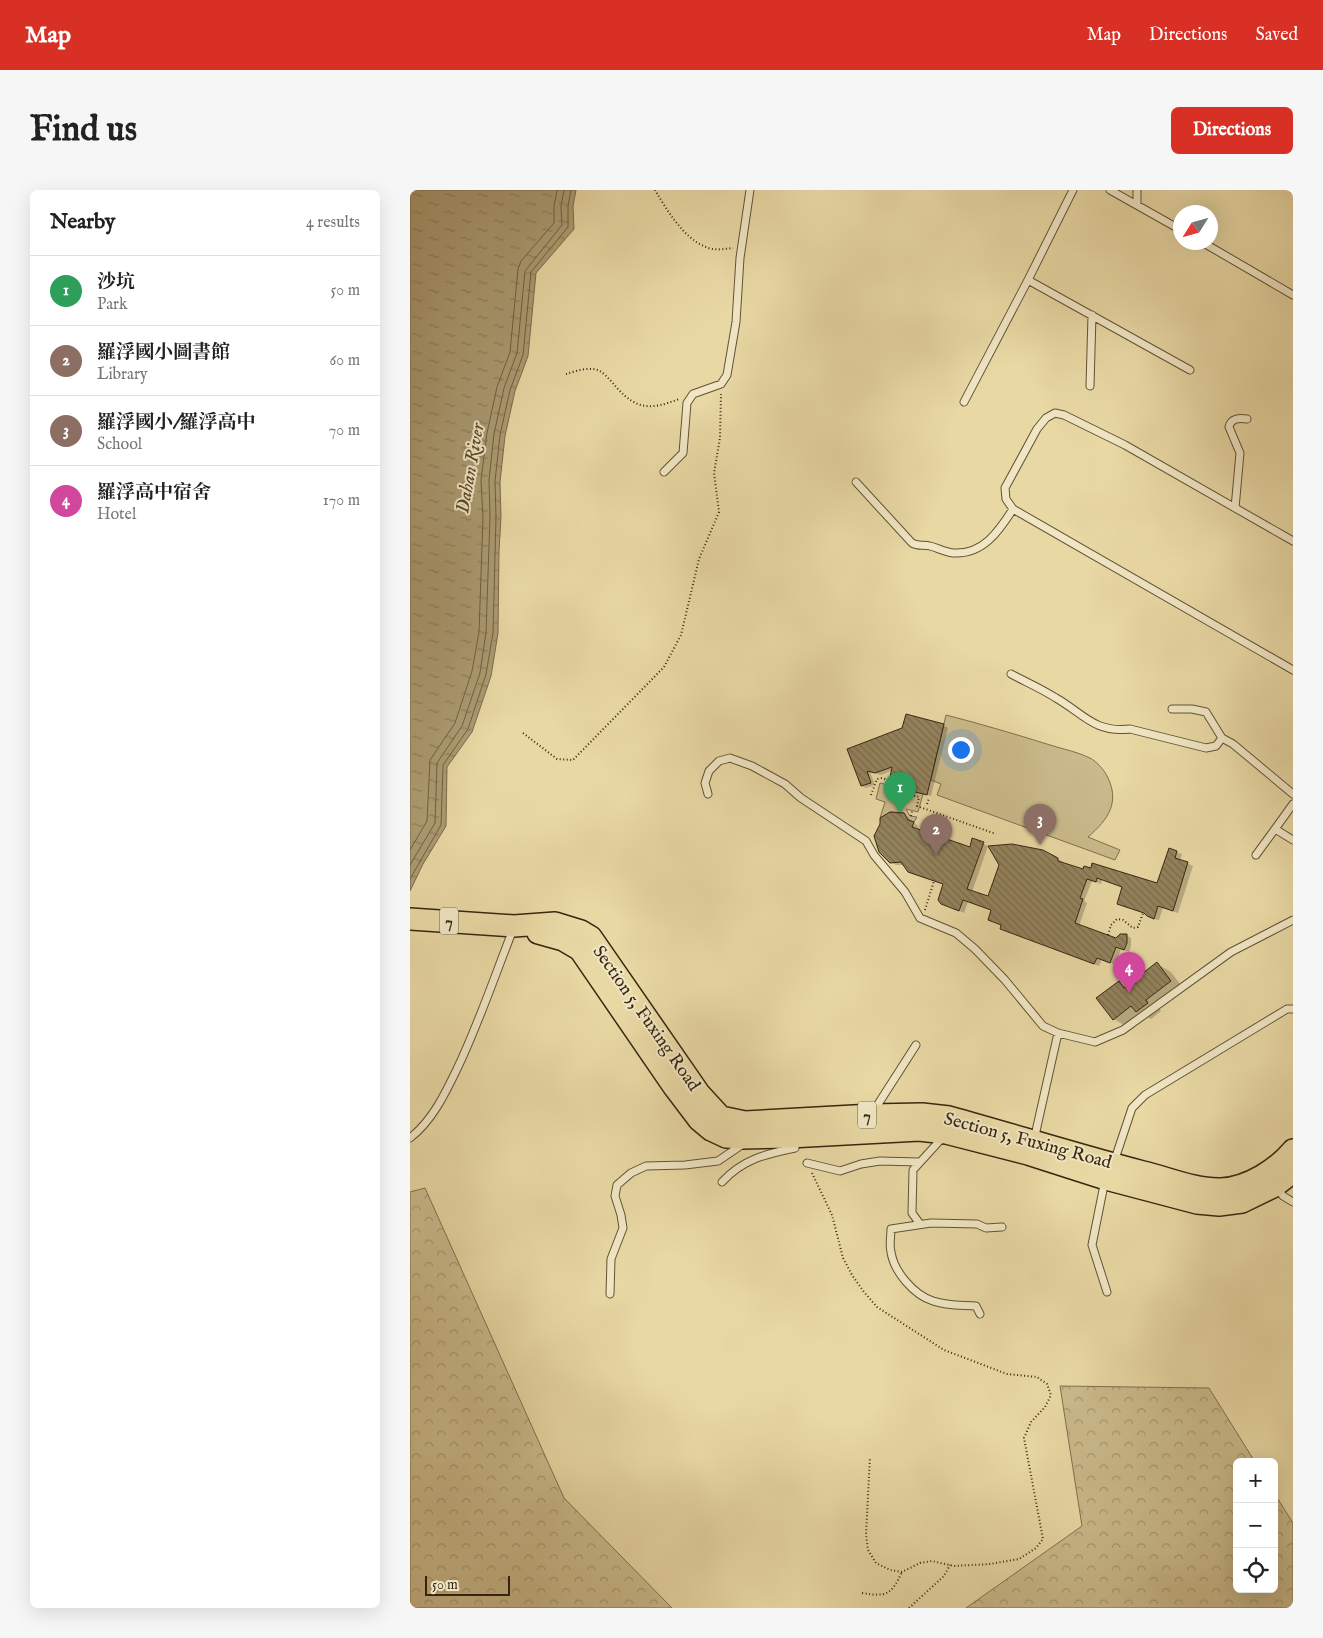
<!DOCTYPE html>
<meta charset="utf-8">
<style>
:root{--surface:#fff;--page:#f6f6f6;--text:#222;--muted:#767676;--line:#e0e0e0;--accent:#d93025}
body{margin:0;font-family:"IM FELL English","Noto Serif TC",serif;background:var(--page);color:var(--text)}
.controls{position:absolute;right:15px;bottom:15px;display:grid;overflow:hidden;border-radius:8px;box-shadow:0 5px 20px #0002}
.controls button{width:45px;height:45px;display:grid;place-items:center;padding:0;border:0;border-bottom:1px solid var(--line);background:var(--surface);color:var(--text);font:25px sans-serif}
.compass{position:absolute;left:763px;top:15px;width:45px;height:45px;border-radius:50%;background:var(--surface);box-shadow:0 5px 20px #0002;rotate:233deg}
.scale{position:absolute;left:15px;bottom:12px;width:85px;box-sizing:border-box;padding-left:5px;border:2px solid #362610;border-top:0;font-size:14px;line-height:18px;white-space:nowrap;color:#362610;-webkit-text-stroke:4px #f0e6c4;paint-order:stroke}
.you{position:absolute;left:550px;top:559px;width:18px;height:18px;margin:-12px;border:4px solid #fff;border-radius:50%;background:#1a73e8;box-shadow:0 0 0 8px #1a73e833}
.badge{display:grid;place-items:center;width:32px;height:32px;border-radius:50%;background:var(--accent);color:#fff;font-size:16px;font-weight:700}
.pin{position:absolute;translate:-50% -41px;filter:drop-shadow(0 1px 2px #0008)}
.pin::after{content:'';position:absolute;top:26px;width:18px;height:15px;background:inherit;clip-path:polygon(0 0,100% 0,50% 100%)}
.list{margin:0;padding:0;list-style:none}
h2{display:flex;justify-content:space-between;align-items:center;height:65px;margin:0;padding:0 20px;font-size:21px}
h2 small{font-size:16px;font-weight:400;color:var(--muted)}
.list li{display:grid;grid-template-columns:32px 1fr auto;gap:15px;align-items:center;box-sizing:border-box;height:70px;padding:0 20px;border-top:1px solid var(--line)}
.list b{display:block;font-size:19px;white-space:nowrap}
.list p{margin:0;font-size:16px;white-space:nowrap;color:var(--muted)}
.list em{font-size:16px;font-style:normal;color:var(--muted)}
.icon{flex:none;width:28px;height:28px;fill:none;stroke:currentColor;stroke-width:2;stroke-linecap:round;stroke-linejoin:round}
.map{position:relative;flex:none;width:883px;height:1418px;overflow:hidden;border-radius:8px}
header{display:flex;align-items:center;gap:30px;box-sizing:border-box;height:70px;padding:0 25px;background:var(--accent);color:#fff}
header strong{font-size:24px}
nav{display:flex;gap:28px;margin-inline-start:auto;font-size:18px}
.intro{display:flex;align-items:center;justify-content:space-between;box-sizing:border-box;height:120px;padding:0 30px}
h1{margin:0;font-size:35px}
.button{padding:12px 22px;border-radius:8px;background:var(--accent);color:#fff;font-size:18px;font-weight:700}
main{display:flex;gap:30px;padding:0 30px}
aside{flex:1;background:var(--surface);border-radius:8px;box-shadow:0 5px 20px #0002}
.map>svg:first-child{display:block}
.green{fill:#caba8b;stroke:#80704e}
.forest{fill:url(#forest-crowns);stroke:#80704e}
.water{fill:url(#water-ripples);stroke:#7c6c4b}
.shadow{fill:#0003}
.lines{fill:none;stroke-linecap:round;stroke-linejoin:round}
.shore{stroke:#706041;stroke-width:1}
.building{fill:url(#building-back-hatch);stroke:#362610}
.service-casing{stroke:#625235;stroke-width:9}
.primary-casing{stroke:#362610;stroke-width:24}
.path{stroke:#362610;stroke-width:2;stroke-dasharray:1 2.5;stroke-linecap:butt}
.service{stroke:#f0e6c4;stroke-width:7}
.primary{stroke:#e8d8a4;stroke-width:21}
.labels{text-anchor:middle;stroke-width:4;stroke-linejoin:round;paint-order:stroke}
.shield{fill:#f0e6c4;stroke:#6e6046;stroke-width:1}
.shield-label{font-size:16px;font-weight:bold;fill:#362610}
.street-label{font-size:18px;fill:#362610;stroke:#f0e6c4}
.water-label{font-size:19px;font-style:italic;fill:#59492d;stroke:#f0e6c4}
</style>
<header>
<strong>Map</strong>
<nav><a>Map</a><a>Directions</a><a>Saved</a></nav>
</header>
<div class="intro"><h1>Find us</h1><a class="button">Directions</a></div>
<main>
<aside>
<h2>Nearby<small>4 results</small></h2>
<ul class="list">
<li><span class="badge" style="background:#2e9e5b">1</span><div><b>沙坑</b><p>Park</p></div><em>50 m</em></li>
<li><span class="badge" style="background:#8d6e63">2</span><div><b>羅浮國小圖書館</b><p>Library</p></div><em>60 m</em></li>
<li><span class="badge" style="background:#8d6e63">3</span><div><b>羅浮國小/羅浮高中</b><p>School</p></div><em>70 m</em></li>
<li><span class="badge" style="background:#d1479c">4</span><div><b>羅浮高中宿舍</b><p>Hotel</p></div><em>170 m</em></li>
</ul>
</aside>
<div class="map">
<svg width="883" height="1418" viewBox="0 0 883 1418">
<defs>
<pattern id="forest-crowns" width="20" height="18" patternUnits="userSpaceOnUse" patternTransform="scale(1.25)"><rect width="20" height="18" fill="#caba8b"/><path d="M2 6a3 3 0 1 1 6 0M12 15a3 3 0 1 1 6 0" fill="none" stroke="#a59770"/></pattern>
<pattern id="water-ripples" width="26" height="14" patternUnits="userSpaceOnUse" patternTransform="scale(1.25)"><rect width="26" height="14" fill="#ab9b72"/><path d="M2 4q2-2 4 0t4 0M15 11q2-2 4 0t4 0" fill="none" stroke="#8c7e5c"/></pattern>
<pattern id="building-back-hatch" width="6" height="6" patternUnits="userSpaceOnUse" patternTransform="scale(1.25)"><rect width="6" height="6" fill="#93835d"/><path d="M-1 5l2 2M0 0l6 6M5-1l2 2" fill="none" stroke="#796b4b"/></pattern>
</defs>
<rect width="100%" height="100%" fill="#e8d8a4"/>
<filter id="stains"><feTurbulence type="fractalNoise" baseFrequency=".004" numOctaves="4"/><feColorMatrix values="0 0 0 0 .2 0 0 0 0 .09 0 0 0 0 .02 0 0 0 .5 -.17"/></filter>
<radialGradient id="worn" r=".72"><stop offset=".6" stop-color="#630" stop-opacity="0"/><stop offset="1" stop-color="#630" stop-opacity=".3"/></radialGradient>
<path class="green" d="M536 525C571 534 605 544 640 555 653 559 668 562 680 568 686 571 693 579 696 584 711 611 699 629 678 647L710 660 705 670 527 605 531 594 521 590Z
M470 593 513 604 508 622 496 619 500 626 507 627 504 632 498 630 494 623 480 622 478 627 470 628 475 612 466 609Z"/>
<path class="forest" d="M15 998 154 1308 262 1418H0V1002Z
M650 1196 799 1198 845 1272H827V1399H864V1303L883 1333V1418H556L672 1336Z"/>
<path class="water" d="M0 0H166L163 16 164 39 126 83 118 166 105 201 95 246 90 292 91 327 89 361 88 443 81 486 62 542 37 577 36 636 13 674 0 701Z"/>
<path class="shadow" d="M533 535 538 538 521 606 492 597 494 591 481 586 483 580 471 585 460 582 465 595 456 598 452 596 438 560Z
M494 624 508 636 507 640 560 659 563 650 578 656 562 702 578 708 633 661 653 672V674L674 681 748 695 759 659 772 664 770 670 783 676 768 723 753 718 749 730 743 729 713 697 692 690 691 694 682 691 674 711 677 713 669 736 706 749 716 745 721 748V756L719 762 711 759 705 775 692 769 689 776 596 741 582 721 558 712 554 723 532 713 534 694 505 685 499 681 494 675H486L481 672Z
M747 774 761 782 774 799 749 818 751 821 741 829 733 825 717 837 704 829 709 792 717 797Z"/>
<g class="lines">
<path class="shore" d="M0 660 17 631 20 570 45 533 62 481 69 442 73 327 71 290 77 243 87 197 100 162 108 79 111 71 144 33V16L147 0
M0 675 25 633 27 573 52 536 70 483 76 442 80 327 79 290 84 244 94 198 107 163 115 81 152 35 151 16 154 0
M0 689 31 635 33 575 58 539 76 484 83 443 86 327 85 291 90 245 100 200 113 165 121 82 158 37V16L161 0"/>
</g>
<path class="building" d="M496 524 534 534 517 605 491 598 493 590 480 587 482 577 465 583 457 581 461 593 451 596 437 559 492 538Z
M480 622 494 623 498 630 504 632 502 637 560 657 562 648 574 652 557 699 578 706 589 675 578 656 602 654 633 660 648 668V671L673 679 674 676 681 678 682 673 747 693 759 658 767 661 765 668 778 672 763 721 748 716 744 729 737 726 734 723 707 714 712 697 687 688 686 692 677 689 670 708 673 709 665 733 706 748 710 744H717V753L714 760 706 757 700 773 687 768 684 774 590 739 591 735 578 730 581 720 553 710 549 721 531 714 528 710 533 694 498 682 491 672 480 673 469 662 464 646 470 634V628Z
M747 772 761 791 736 810 738 813 726 822 721 816 703 830 686 808 709 791 714 798Z"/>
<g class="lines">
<defs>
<path id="service" d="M700 0 771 40
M727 14V0
M792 52 883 105
M618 90 780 180
M680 196 682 125
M554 212 618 90 663 0
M254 282 273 263 277 213 283 204 311 194 317 185 326 132 330 68 340 0
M446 292 502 353C509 357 513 354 520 356 528 358 534 362 543 363 573 365 589 341 603 319
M825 318 830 263 819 237C821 228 829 228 837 229
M883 351 715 255 654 225 645 223 636 228 627 239 595 298 596 309 603 319 883 480
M601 484C616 492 632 499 646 508 674 524 684 543 720 539L796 558 806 556 812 548
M762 519H782L796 522 812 548 823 554 883 604
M298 604 295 593 299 581 309 571 320 568 342 576 375 594 391 608 456 651 464 665 495 702 510 728 546 743 565 759 595 790 633 836 648 843 685 852 713 840 821 762 883 730
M883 614 865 639 883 650
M846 665 865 639
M463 922 506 855
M0 948C22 931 35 904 47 879 69 833 85 785 104 737
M624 950 648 843
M704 972 722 918 735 905 877 819H883
M397 973 430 981 451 974 470 971 509 972
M695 990 682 1055 697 1102
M312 992C333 969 356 964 385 958
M867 998 873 1006 883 1012
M510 1034 502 1023 503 980 534 946
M200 1104 201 1069 213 1038 211 1025 205 1006 207 995 221 983 236 976 275 975 308 971 333 954
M570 1124 566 1116C551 1115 537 1116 523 1111 504 1105 484 1082 481 1062 479 1055 481 1046 481 1039L521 1033 567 1034 576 1038 592 1037"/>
<path id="primary" d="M0 729 104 736 145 733 171 741 181 747 289 903 311 927 335 932 462 925 512 924 539 927C604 945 668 965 733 982 758 988 786 1000 811 999 838 998 867 979 883 960
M128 743 153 750 170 760 264 897 289 930 301 940 316 947 332 948 380 947 509 940 536 943 618 964 696 989 787 1013 809 1015 832 1012 865 996 883 982"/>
</defs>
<use href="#service" class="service-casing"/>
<use href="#primary" class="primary-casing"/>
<path class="path" d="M245 0C257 20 273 48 296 57 304 61 314 59 323 58
M156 184C166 181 180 176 190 181 196 185 202 192 207 198 227 220 241 220 269 209
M113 543 147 569 163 570 254 477 271 445 289 369 309 322 304 283 310 248 311 204
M461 605 467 589 472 588 487 593 484 600 509 607 507 616 586 644
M517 614 519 608
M501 626 502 621
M515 720 524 691
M698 745 701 735 707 729 713 730 723 738 728 737 733 723
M402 983 422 1025 433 1068 442 1085 454 1102 467 1117 534 1160 597 1184 627 1187 637 1194 641 1205 635 1217 621 1232 614 1248 633 1349 626 1358 609 1369 580 1374 544 1376 522 1371 510 1373 492 1382 480 1380 466 1373 458 1360 456 1345 460 1267
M452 1403C477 1407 481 1405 492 1382
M499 1418 534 1386 540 1375"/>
<use href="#service" class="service"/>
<use href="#primary" class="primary"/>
</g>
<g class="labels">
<g class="shield">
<rect x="30" y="717.5" width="18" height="27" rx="4"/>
<rect x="448" y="911.5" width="18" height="27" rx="4"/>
</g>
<g class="shield-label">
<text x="39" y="737">7</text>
<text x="457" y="931">7</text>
</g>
<g class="street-label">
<text transform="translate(237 828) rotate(55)" y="6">Section 5, Fuxing Road</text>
<text transform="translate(618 950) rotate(15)" y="6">Section 5, Fuxing Road</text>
</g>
<g class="water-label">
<text transform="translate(59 278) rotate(-80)" y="7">Dahan River</text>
</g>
</g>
<rect width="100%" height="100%" filter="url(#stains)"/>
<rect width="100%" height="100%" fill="url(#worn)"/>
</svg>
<div class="controls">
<button>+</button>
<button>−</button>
<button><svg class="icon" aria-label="locate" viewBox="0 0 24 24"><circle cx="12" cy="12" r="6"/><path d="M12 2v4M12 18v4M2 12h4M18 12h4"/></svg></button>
</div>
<svg class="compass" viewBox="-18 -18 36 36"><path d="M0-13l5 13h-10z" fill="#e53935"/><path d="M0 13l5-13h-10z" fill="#767676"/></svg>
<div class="scale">50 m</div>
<div class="you"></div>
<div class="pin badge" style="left:490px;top:623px;background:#2e9e5b">1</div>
<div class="pin badge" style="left:526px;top:665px;background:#8d6e63">2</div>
<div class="pin badge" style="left:630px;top:655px;background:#8d6e63">3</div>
<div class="pin badge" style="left:719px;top:803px;background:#d1479c">4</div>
</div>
</main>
